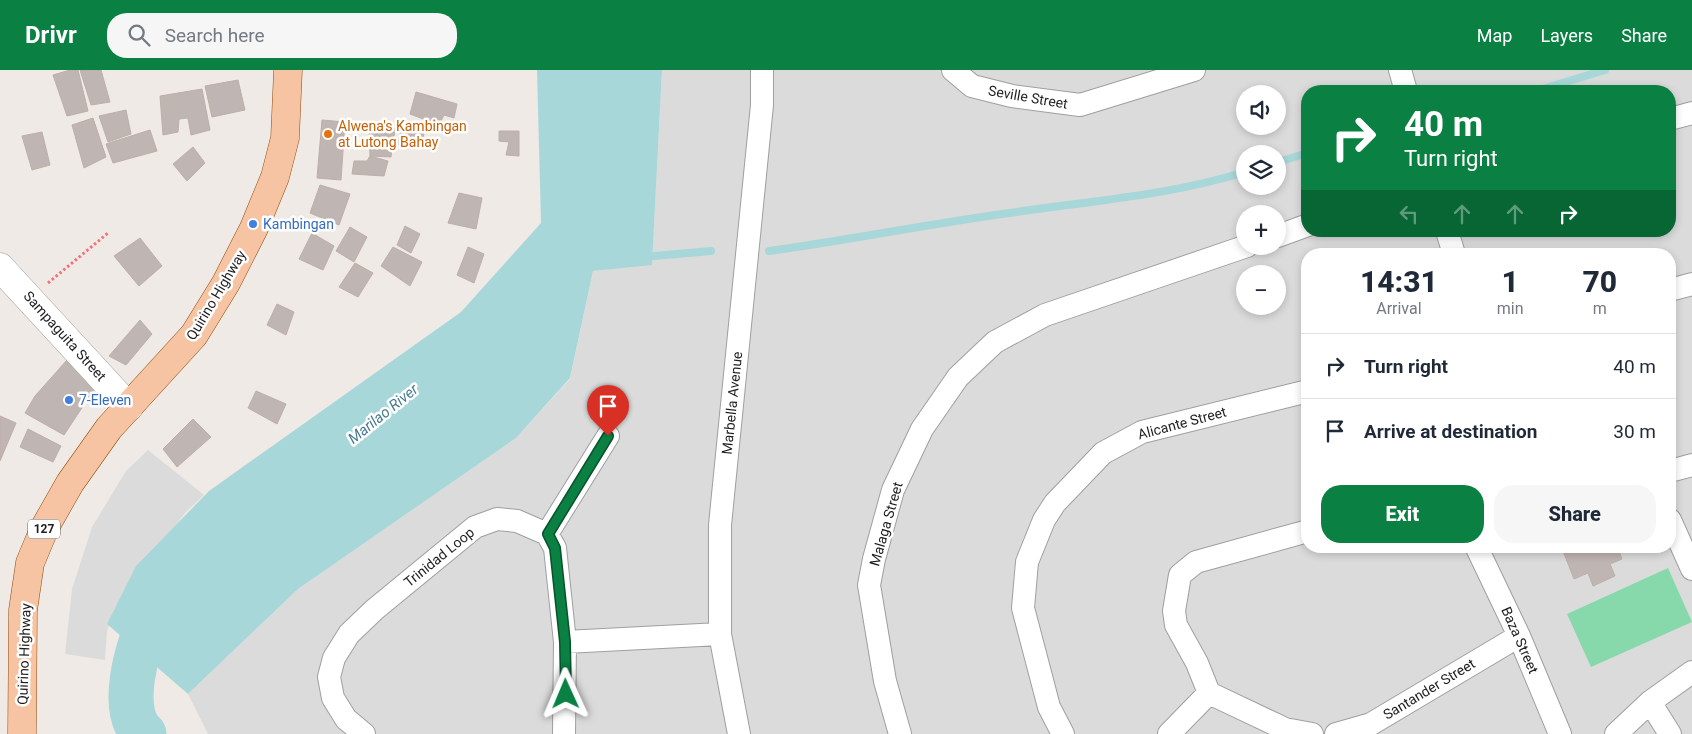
<!DOCTYPE html>
<meta charset="utf-8">
<style>
body{margin:0;font-family:Roboto,sans-serif;background:#f6f6f7;color:#1f2937;height:100vh;display:flex;flex-direction:column;font-size:19px;white-space:nowrap}
*{box-sizing:border-box;margin:0}
p{font-size:16px;color:#747a83}
.icon{flex:none;width:28px;height:28px;fill:none;stroke:currentColor;stroke-width:2;stroke-linecap:round;stroke-linejoin:round}
.map{position:relative;flex:1;overflow:hidden}
.side{position:absolute;left:1301px;top:178px;width:375px;height:305px;display:flex;flex-direction:column;background:#fff;border-radius:20px;box-shadow:0 2px 8px #0003}
.side>*{flex:none}
.top-card{position:absolute;left:1301px;top:15px;width:375px;height:152px;border-radius:20px;box-shadow:0 2px 8px #0003;background:#0b8043;color:#fff;overflow:hidden}
.buttons{position:absolute;left:1236px;top:15px;display:grid;gap:10px}
.buttons a{display:grid;place-items:center;width:50px;height:50px;border-radius:50%;background:#fff;box-shadow:0 2px 8px #0003;font-size:25px}
.pin{position:absolute;display:grid;place-items:center;width:42px;height:42px;color:#fff;margin:-51px -21px;border-radius:50% 50% 50% 0;rotate:-45deg;box-shadow:0 0 5px #0007}
.pin .icon{rotate:45deg}
.me{position:absolute;width:55px;margin:-28px;rotate:359deg;stroke-linejoin:round;filter:drop-shadow(0 0 4px #0008)}
.turn{display:flex;align-items:center;gap:18px;height:105px;padding:0 20px;font-size:22px}
.turn .icon{width:65px;height:65px;stroke-width:2.5}
.turn b{display:block;font-size:35px;line-height:42px}
.lanes{display:flex;align-items:center;height:48px;padding:0 20px;background:#0003;justify-content:center;gap:25px;direction:ltr}
.lanes .off{opacity:.35}
.eta{display:flex;justify-content:space-evenly;align-items:center;height:85px;text-align:center}
.eta b{font-size:30px;font-weight:800;line-height:35px}
.button{display:flex;gap:10px;margin-top:auto;padding:10px 20px}
.button a{flex:1;height:58px;border-radius:20px;background:#0b8043;color:#fff;font-size:20px;font-weight:800;line-height:58px;text-align:center}
.button a+a{background:#f6f6f7;color:#1f2937}
ul{padding:0;list-style:none}
li{display:flex;align-items:center;gap:15px;height:65px;padding:0 20px;border-top:1px solid #e0e1e3}
li div{flex:1}
li b{display:block;font-size:19px}
li em{font-style:normal}
header{display:flex;align-items:center;gap:30px;box-sizing:border-box;height:70px;padding:0 25px;background:#0b8043;color:#fff}
header strong{font-size:24px}
nav{display:flex;gap:28px;margin-inline-start:auto;font-size:18px}
.search{width:350px;height:45px;background:#f6f6f7;display:flex;align-items:center;gap:12px;box-sizing:border-box;padding:0 18px;border-radius:20px;color:#747a83;font-size:19px}
.map>svg:first-child{display:block}
.residential{fill:#dcdbdb;fill-rule:evenodd}
.pitch{fill:#87d9ac}
.water{fill:#a8d7da}
.lines{fill:none;stroke-linecap:round;stroke-linejoin:round}
.stream{stroke:#a8d7da;stroke-width:8}
.river{stroke:#a8d7da;stroke-width:45}
.building{fill:#bfb5b2;stroke:#bfaea8}
.minor-casing{stroke:#9f9f9f;stroke-width:24}
.tertiary-casing{stroke:#9f9f9f;stroke-width:29}
.primary-casing{stroke:#904c09;stroke-width:29}
.path{stroke:#f1737b;stroke-width:3;stroke-dasharray:2.5 2.5;stroke-linecap:butt}
.minor{stroke:#fff;stroke-width:22}
.tertiary{stroke:#fff;stroke-width:28}
.primary{stroke:#f6c4a2;stroke-width:28}
.route-casing{stroke:#07532c;stroke-width:12}
.route{stroke:#0b8043;stroke-width:9}
.food-dot{fill:#e8710a;stroke:#fff;stroke-width:2}
.shop-dot{fill:#3f7fe0;stroke:#fff;stroke-width:2}
.labels{text-anchor:middle;stroke-width:5;stroke-linejoin:round;paint-order:stroke}
.shield{fill:#fff;stroke:#626262;stroke-width:1}
.shield-label{font-size:12px;font-weight:bold;fill:#1e1e1e}
.street-label{font-size:14px;fill:#1e1e1e;stroke:#fff}
.food-label{font-size:14px;fill:#c56008;stroke:#fff;text-anchor:start}
.shop-label{font-size:14px;fill:#366cbe;stroke:#fff;text-anchor:start}
.water-label{font-size:15px;font-style:italic;fill:#477991;stroke:#fff}
</style>
<header>
<strong>Drivr</strong>
<div class="search"><svg class="icon" aria-label="search" viewBox="0 0 24 24"><circle cx="10" cy="10" r="6"/><path d="M15 15l6 6"/></svg>Search here</div>
<nav><a>Map</a><a>Layers</a><a>Share</a></nav>
</header>
<div class="map">
<svg width="1692" height="664" viewBox="0 0 1692 664">
<rect width="100%" height="100%" fill="#efeae5"/>
<path class="residential" d="M662,0H1692V664H208L188,624L298,519L516,368L570,309L593,201L652,194ZM1308,21H1670V161H1308ZM1245,24H1278V56H1245ZM1245,84H1278V116H1245ZM1245,144H1278V176H1245ZM1308,184H1670V476H1308ZM1245,204H1278V236H1245Z
M148,380L204,425L185,443L115,538L107,561L105,590L65,584L72,519L92,457L126,401Z"/>
<path class="pitch" d="M1668,498L1692,552L1591,597L1567,544Z"/>
<path class="water" d="M537,0H662L652,195L593,201L570,308L516,368L298,519L188,624L107,554L136,496L209,421L461,242L541,153Z"/>
<g class="lines">
<path class="stream" d="M1536,21L1605,0
M1278,92L1308,83
M769,181C849,170 929,154 1009,143C1089,131 1167,126 1245,102
M643,187L711,181"/>
<path class="river" d="M144,664C118,642 137,576 150,550C154,542 161,535 166,527"/>
</g>
<path class="building" d="M70,0H78L88,41L67,46L53,5Z
M80,0H101L110,32L91,35Z
M238,10L245,40L212,47L205,16Z
M202,19L210,60L191,65L188,48L179,49L178,62L163,65L160,26Z
M416,22L457,34L454,48L444,45L439,55L410,44Z
M126,40L131,64L108,72L99,46Z
M93,48L106,87L84,98L72,55Z
M322,50L345,52L341,110L317,108Z
M402,52L425,59L421,76L415,75L413,79L398,75Z
M369,57L395,59L391,87L370,86Z
M150,60L157,81L113,93L106,74Z
M499,61H519V86L506,85L509,72L499,71Z
M42,62L50,95L32,100L22,66Z
M193,77L205,93L187,111L173,94Z
M370,86L388,91L384,106L352,104L354,91H367Z
M320,115L350,124L339,155L310,143Z
M459,123L482,128L476,159L448,153Z
M405,156L420,164L411,183L397,175Z
M350,157L367,167L354,192L336,181Z
M312,163L334,176L323,200L299,189Z
M140,168L162,196L139,216L114,186Z
M393,177L422,192L410,216L381,196Z
M468,177L484,184L474,213L457,205Z
M355,193L373,203L358,227L339,217Z
M277,234L294,242L286,265L267,255Z
M140,250L152,264L126,295L109,286Z
M67,290L95,318L64,365L25,343L35,326Z
M256,321L286,334L277,354L248,338Z
M0,346L16,353L0,391Z
M193,349L211,367L177,397L163,379Z
M28,359L61,376L53,392L20,377Z
M1561,476H1617L1622,489L1610,494L1615,506L1593,516L1588,503L1574,509Z"/>
<g class="lines">
<defs>
<path id="minor" d="M953,0L972,16L1012,26L1080,35L1194,0
M1400,0L1406,21
M1670,49L1692,43
M1447,161L1454,184
M1278,166L1308,155
M1670,220L1692,214
M1670,401L1692,395
M1670,450L1692,499
M1308,461L1196,492L1180,505L1174,541L1176,555L1197,593L1209,623L1285,659L1312,664
M547,464L608,366
M1476,476L1519,566L1560,664
M565,572L720,564
M1650,632L1670,664
M364,664L346,649L333,628L329,607L334,588L349,564L374,540L475,457L497,449L517,451L547,464L555,478L565,572L564,664
M739,664L720,564V455L762,35V0
M900,664L885,611L869,515L874,489L893,420L922,359L958,307L995,272L1045,245L1247,176
M1063,664L1049,637L1023,538L1027,492L1044,450L1055,433L1103,383L1142,362L1308,321
M1169,664L1209,623
M1336,664L1371,654L1519,566
M1616,664L1650,632L1692,602"/>
<path id="tertiary" d="M0,197L129,337"/>
<path id="primary" d="M22,664L23,540L30,493L45,457L70,413L109,358L194,265L226,213L254,158L275,107L285,68L288,0"/>
</defs>
<use href="#minor" class="minor-casing"/>
<use href="#tertiary" class="tertiary-casing"/>
<use href="#primary" class="primary-casing"/>
<path class="path" d="M48,213L108,163"/>
<use href="#minor" class="minor"/>
<use href="#tertiary" class="tertiary"/>
<use href="#primary" class="primary"/>
</g>
<g class="lines">
<defs>
<path id="route" d="M566,624L565,572L555,478L548,464L608,366"/>
</defs>
<use href="#route" class="route-casing"/>
<use href="#route" class="route"/>
</g>
<circle class="food-dot" cx="328" cy="64" r="5"/>
<g class="shop-dot">
<circle cx="253" cy="154" r="5"/>
<circle cx="69" cy="330" r="5"/>
</g>
<g class="labels">
<rect class="shield" x="28" y="449.5" width="32" height="19" rx="4"/>
<g class="shield-label">
<text x="44" y="463">127</text>
</g>
<g class="street-label">
<text transform="translate(1028 27) rotate(10)" y="5">Seville Street</text>
<text transform="translate(216 225) rotate(-59)" y="5">Quirino Highway</text>
<text transform="translate(65 266) rotate(48)" y="5">Sampaguita Street</text>
<text transform="translate(732 333) rotate(-84)" y="5">Marbella Avenue</text>
<text transform="translate(1182 353) rotate(-15)" y="5">Alicante Street</text>
<text transform="translate(886 454) rotate(-74)" y="5">Malaga Street</text>
<text transform="translate(439 487) rotate(-39)" y="5">Trinidad Loop</text>
<text transform="translate(1520 570) rotate(66)" y="5">Baza Street</text>
<text transform="translate(24 584) rotate(-88)" y="5">Quirino Highway</text>
<text transform="translate(1429 619) rotate(-31)" y="5">Santander Street</text>
</g>
<g class="food-label">
<text x="338" y="61">Alwena's Kambingan<tspan x="338" dy="16">at Lutong Bahay</tspan></text>
</g>
<g class="shop-label">
<text x="263" y="159">Kambingan</text>
<text x="79" y="335">7-Eleven</text>
</g>
<g class="water-label">
<text transform="translate(383 344) rotate(-39)" y="5">Marilao River</text>
</g>
</g>
</svg>
<div class="buttons">
<a><svg class="icon" aria-label="sound" viewBox="0 0 24 24"><path d="M4 9h4l5-4v14l-5-4H4zM17 9q2 3 0 6"/></svg></a>
<a><svg class="icon" aria-label="layers" viewBox="0 0 24 24"><path d="M12 4l9 5-9 5-9-5zM3 14l9 5 9-5"/></svg></a>
<a>+</a>
<a>−</a>
</div>
<div class="pin" style="left:608px;top:366px;background:#d93025"><svg class="icon" aria-label="arrive" viewBox="0 0 24 24"><path d="M6 21V4h12l-3 4 3 4H6"/></svg></div>
<svg class="me" style="left:566px;top:624px" viewBox="-20 -20 40 40"><path d="M0-17L14 15 0 8-14 15z" fill="#0b8043" stroke="#fff" stroke-width="4"/></svg>
<div class="top-card">
<div class="turn"><svg class="icon" aria-label="right" viewBox="0 0 24 24"><path d="M7 20v-9h11M14 6l5 5-5 5"/></svg><div><b>40 m</b>Turn right</div></div>
<div class="lanes"><svg class="icon off" aria-label="left" viewBox="0 0 24 24"><path d="M17 20v-9H6M10 6l-5 5 5 5"/></svg><svg class="icon off" aria-label="ahead" viewBox="0 0 24 24"><path d="M12 20V5M6 11l6-6 6 6"/></svg><svg class="icon off" aria-label="ahead" viewBox="0 0 24 24"><path d="M12 20V5M6 11l6-6 6 6"/></svg><svg class="icon" aria-label="right" viewBox="0 0 24 24"><path d="M7 20v-9h11M14 6l5 5-5 5"/></svg></div>
</div>
<section class="side">
<div class="eta">
<div><b>14:31</b><p>Arrival</p></div>
<div><b>1</b><p>min</p></div>
<div><b>70</b><p>m</p></div>
</div>
<ul>
<li><svg class="icon" aria-label="right" viewBox="0 0 24 24"><path d="M7 20v-9h11M14 6l5 5-5 5"/></svg><div><b>Turn right</b></div><em>40 m</em></li>
<li><svg class="icon" aria-label="arrive" viewBox="0 0 24 24"><path d="M6 21V4h12l-3 4 3 4H6"/></svg><div><b>Arrive at destination</b></div><em>30 m</em></li>
</ul>
<div class="button"><a>Exit</a><a>Share</a></div>
</section>
</div>
